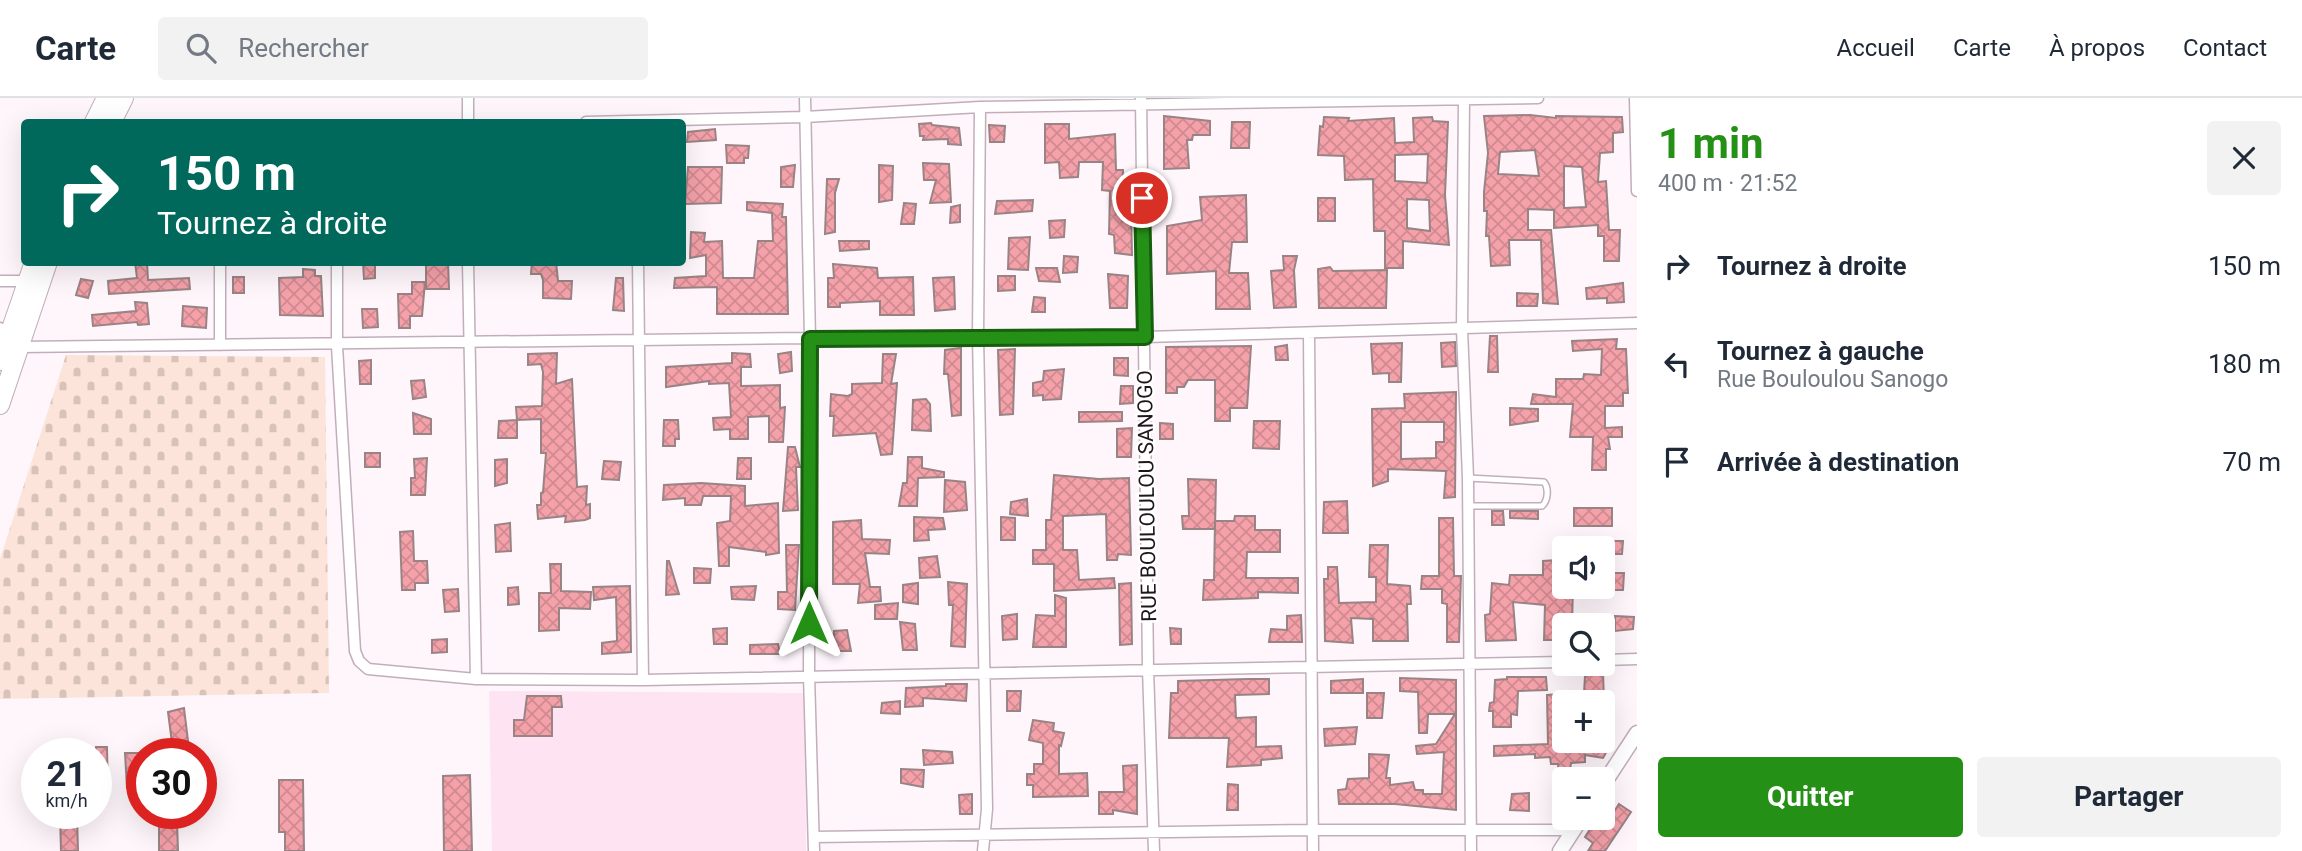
<!DOCTYPE html>
<html lang="fr">
<meta charset="utf-8">
<style>
body{margin:0;font-family:Roboto,sans-serif;background:#f2f2f3;color:#1f2937;height:100vh;display:flex;flex-direction:column;font-size:26px;white-space:nowrap}
*{box-sizing:border-box;margin:0}
p{font-size:23px;color:#747a83}
.icon{flex:none;width:38px;height:38px;fill:none;stroke:currentColor;stroke-width:2;stroke-linecap:round;stroke-linejoin:round}
.map{position:relative;flex:1;overflow:hidden}
.drawer{display:flex;flex-direction:column;background:#fff;width:665px}
.drawer>*{flex:none}
.guide{position:absolute;left:21px;top:21px;width:665px;height:147px;border-radius:7px;box-shadow:0 7px 28px #0002;background:#00695c;color:#fff;overflow:hidden}
.fabs{position:absolute;left:1552px;top:438px;display:grid;gap:14px}
.fabs a{display:grid;place-items:center;width:63px;height:63px;border-radius:7px;background:#fff;box-shadow:0 7px 28px #0002;font-size:35px}
.speed{position:absolute;left:21px;top:640px;display:flex;gap:14px;font-size:35px;font-weight:700;text-align:center}
.speed>*{display:grid;place-content:center;width:91px;height:91px;border-radius:50%;background:#fff;box-shadow:0 7px 28px #0002;line-height:1}
.speed small{font-size:18px;font-weight:400}
.speed .limit{border:10px solid #d22;background:#fff;color:#111}
.pin{position:absolute;display:grid;place-items:center;width:60px;height:60px;color:#fff;margin:-30px;border:4px solid #fff;border-radius:50%;box-shadow:0 2px 7px #0007}
.me{position:absolute;width:77px;margin:-38px;rotate:0deg;stroke-linejoin:round;filter:drop-shadow(0 0 5px #0008)}
.turn{display:flex;align-items:center;gap:24px;height:147px;padding:0 21px;font-size:32px}
.turn .icon{width:91px;height:91px;stroke-width:2.5}
.turn b{display:block;font-size:49px;line-height:60px}
.round{display:grid;place-items:center;flex:none;width:74px;height:74px;border-radius:7px;background:#f2f2f3}
.head{display:flex;align-items:center;justify-content:space-between;height:119px;padding:0 21px}
h1{font-size:42px;font-weight:700;line-height:52px;color:#249016}
.cta{display:flex;gap:14px;margin-top:auto;padding:14px 21px}
.cta a{flex:1;height:80px;border-radius:7px;background:#249016;color:#fff;font-size:28px;font-weight:700;line-height:80px;text-align:center}
.cta a+a{background:#f2f2f3;color:#1f2937}
ul{padding:0;list-style:none}
li{display:flex;align-items:center;gap:21px;height:98px;padding:0 21px}
li div{flex:1}
li b{display:block;font-size:26px}
li em{font-style:normal}
header{display:flex;align-items:center;gap:42px;box-sizing:border-box;height:98px;padding:0 35px;background:#fff;border-bottom:2px solid #e0e1e3}
header strong{font-size:33px}
nav{display:flex;gap:38px;margin-inline-start:auto;font-size:24px}
.search{width:490px;height:63px;background:#f2f2f3;display:flex;align-items:center;gap:18px;box-sizing:border-box;padding:0 24px;border-radius:7px;color:#747a83;font-size:26px}
main{display:flex;flex:1;min-height:0}
.map>svg:first-child{display:block}
.built{fill:#fee3f3}
.cemetery{fill:url(#cemetery-stones)}
.building{fill:url(#building-cross-hatch);stroke:#998385;stroke-width:2;fill-rule:evenodd}
.lines{fill:none;stroke-linecap:round;stroke-linejoin:round}
.service-casing{stroke:#c2aeba;stroke-width:8}
.minor-casing{stroke:#c2aeba;stroke-width:13}
.tertiary-casing{stroke:#c2aeba;stroke-width:17}
.primary-casing{stroke:#c2aeba;stroke-width:20}
.service{stroke:#fff;stroke-width:5}
.minor{stroke:#fff;stroke-width:10}
.tertiary{stroke:#fff;stroke-width:14}
.primary{stroke:#fff;stroke-width:18}
.route-casing{stroke:#175e0e;stroke-width:18}
.route{stroke:#249016;stroke-width:12}
.labels{text-anchor:middle;stroke-width:5;stroke-linejoin:round;paint-order:stroke}
.street-label{font-size:21px;fill:#1d161a;stroke:#fff}
</style>
<header>
<strong>Carte</strong>
<div class="search"><svg class="icon" aria-label="search" viewBox="0 0 24 24"><circle cx="10" cy="10" r="6"/><path d="M15 15l6 6"/></svg>Rechercher</div>
<nav><a>Accueil</a><a>Carte</a><a>À propos</a><a>Contact</a></nav>
</header>
<main>
<div class="map">
<svg width="1637" height="753" viewBox="0 0 1637 753">
<defs>
<pattern id="cemetery-stones" width="16" height="16" patternUnits="userSpaceOnUse" patternTransform="scale(1.75)"><rect width="16" height="16" fill="#fde4da"/><path d="M2 7V4a2 2 0 0 1 4 0v3zM10 15v-3a2 2 0 0 1 4 0v3z" fill="#d8c3ba"/></pattern>
<pattern id="building-cross-hatch" width="8" height="8" patternUnits="userSpaceOnUse" patternTransform="scale(1.75)"><rect width="8" height="8" fill="#f4a1a9"/><path d="M0 0l8 8M0 8l8-8" fill="none" stroke="#d18a91"/></pattern>
</defs>
<rect width="100%" height="100%" fill="#fef6fb"/>
<path class="built" d="M489,593L805,595L806,753H492Z"/>
<path class="cemetery" d="M66,257L325,259L329,595L0,601V461Z"/>
<path class="building" d="M1530,17L1556,20V18L1622,19L1623,34L1613,35V54L1600,55L1598,84L1606,83L1609,132H1620L1619,163H1604V138H1598V127L1554,130V112L1528,111V132H1551L1558,206L1543,205L1541,142H1509L1510,167L1491,168L1489,138H1486L1487,113H1484V94L1488,55L1484,18ZM1535,52L1539,78L1498,76L1500,54ZM1564,68L1582,69L1586,109L1564,110Z
M1164,18L1210,23V37H1193L1192,42H1187L1189,70L1164,71Z
M1324,19L1349,20L1348,23L1394,20L1395,45L1414,44L1413,20L1432,19L1433,23L1448,24L1445,97L1449,147L1403,143V170H1385V133H1374L1373,81L1345,82L1344,58L1318,57L1320,28L1323,29ZM1428,56L1427,85L1395,83V57ZM1407,101L1429,102L1430,133L1407,130Z
M1232,24H1250L1249,50H1231Z
M931,25L932,27L959,30L961,47L948,46V41L923,42L924,38H920L919,26Z
M1045,26H1069V41L1115,36L1116,72H1123L1122,106L1131,107L1132,157L1115,155L1114,137L1109,136L1110,93L1102,92L1103,64H1079L1078,79L1060,80L1059,64L1045,65Z
M989,27L1005,28L1004,44H990Z
M715,31L716,42L687,44L688,34Z
M726,47L749,48L748,60H744V65H727Z
M923,65L949,66L951,104L930,105L936,82H924Z
M795,67L793,89H781V69Z
M879,67L893,68L892,102L879,104Z
M688,69H722L721,105L685,106Z
M827,81H839L835,95V134L825,136Z
M1246,97L1247,144H1232L1229,175H1248L1250,211H1216V173L1167,176V128L1202,122L1200,99Z
M1318,100H1335V123H1318Z
M1033,102L1032,113L995,116L997,103Z
M747,104L783,106L782,119H786L788,216H717V189L674,190L675,180L706,178V157L690,160L691,134L705,135L704,144L722,143L723,180H754L758,143H773L772,115L747,112Z
M904,105L916,106L914,126H901Z
M960,107V124L950,125L951,109Z
M1065,122L1064,139L1050,140L1049,123Z
M1030,139L1028,172L1008,171L1009,140Z
M839,143H869V151L840,153Z
M1064,158L1078,159L1077,174L1063,175Z
M1283,158H1297L1294,172L1296,209L1274,210L1271,173L1284,172Z
M135,164H147L148,182L189,180L190,191L109,196L108,183L137,180Z
M363,164H375V180L364,181Z
M426,164H448L449,191H426Z
M532,164H556L558,183H572L571,201L543,200V182L541,176H531Z
M833,166L877,170L878,180L913,179L914,217H880V203L840,205V209H828V180H834Z
M1330,169L1333,173L1387,172L1386,210H1319L1318,171Z
M1036,170H1057L1060,184L1039,183Z
M303,171L315,172V178H321L323,218L280,217L279,180L303,179Z
M1108,176L1128,178L1127,210H1110Z
M998,178H1015V192L998,193Z
M233,179H244V195H233Z
M954,179L955,211L935,213L933,180Z
M616,180H623L624,213L613,212Z
M81,181L93,183L88,200L76,197Z
M412,184H425L422,218H410V230H399L398,196H412Z
M1623,185L1624,204L1607,205V200L1587,201L1586,190Z
M1517,195L1538,196L1537,208H1517Z
M1034,199L1045,200V214H1032Z
M135,204L147,205L149,226L138,227L137,224L93,228L92,217L136,213Z
M183,208L207,210L206,230L182,228Z
M362,211H377L378,229L363,230Z
M1490,238H1497L1498,274H1488Z
M1617,241L1616,251H1626L1628,295H1623V308H1605V330L1622,329V339H1608L1610,351H1606V372H1592L1593,339H1570L1573,306H1531L1533,296L1556,299V281H1583L1584,276L1601,277L1602,251L1573,253L1572,243Z
M1455,244L1456,268L1442,269L1441,245Z
M1402,245L1401,284H1389V275L1373,276L1371,246Z
M1287,247L1288,262H1276L1275,249Z
M1251,248L1247,310H1230V323H1215V282H1188L1184,289H1177V295H1166V249Z
M961,250V317L952,318L948,276H944L945,252Z
M1015,251L1013,316L1000,317L998,252Z
M791,254L792,273L780,275L778,256Z
M557,255L556,286L572,281L577,389L587,388L586,407L590,406V420L585,422L565,424L566,418L538,421L537,407H541V395L543,394L546,355H541V321L517,322L516,309L542,308L543,274L541,266L528,267V256Z
M732,255L750,256L751,269H741V288L780,287V310L785,309L783,344H769V318L748,319V341H730V331L714,332L713,320L731,319L729,285L709,286V283L666,289V269L732,265Z
M883,256H896L891,286L897,285L892,356L881,357L876,335L833,338L834,318H830L831,296L848,298L852,296V286L882,285Z
M1114,260H1128V278L1114,277Z
M371,262V286H360L359,263Z
M1064,271L1061,301L1043,302V297L1033,298V285L1043,283L1044,273Z
M424,282L426,299L413,301L411,283Z
M1121,288H1133V305L1120,306Z
M1456,294L1455,399L1444,400L1446,373L1388,371V383L1373,388L1372,311L1405,310L1404,296ZM1401,324H1444V344H1436V360L1401,361Z
M926,301L930,306L931,333L912,332L913,302Z
M1510,310L1538,311V323L1510,327Z
M1079,314H1122V323L1079,324Z
M413,315L431,321V336H414Z
M517,322V340H498L499,323Z
M664,322H678L679,341H675V348H663Z
M1254,323H1280L1279,351L1253,350Z
M1160,325L1173,326V341H1160Z
M1132,330L1131,359H1117V331Z
M788,349H795L800,369H796L798,412L783,413Z
M365,355H380V369H365Z
M908,359H922V370L944,374V379L918,380L917,408H899L903,385H907Z
M427,360L425,397H411V380H415L414,361Z
M738,360H751V381H737Z
M507,361V385L495,388V362Z
M604,363L621,364L619,382L602,381Z
M1054,377L1099,381L1129,380L1131,457L1118,456L1117,462H1107L1106,416L1063,418V452H1077L1079,482L1114,480L1115,490L1054,493V466H1033V452H1046V422H1051Z
M1188,381L1216,382L1215,431H1183L1182,418H1189Z
M945,382L965,384L967,412L944,414Z
M701,385L745,388V408L778,405L779,455L766,457V454L729,449V468H719L717,425L730,423L731,398H703L701,407H685V400L663,402L664,387Z
M1027,401L1028,418L1010,416L1011,404Z
M1347,403L1348,435H1323L1324,404Z
M1574,410H1612V428H1574Z
M1492,413H1503L1504,427H1492Z
M1510,413H1538V421L1510,420Z
M1235,418H1255V432H1280V454H1247L1246,480H1298V495L1258,494V500L1203,502L1204,482H1214L1215,423H1234Z
M914,419L943,420L945,431L928,432L929,442L914,443Z
M1001,419L1015,420V442H1001Z
M1439,420H1453L1454,478H1461L1459,544H1447V506L1442,505V491H1421L1422,478H1439Z
M861,422L862,441L890,442L889,456L865,455L870,489H880L881,503L858,505L860,486H833V424Z
M510,425L511,453L496,454L495,427Z
M413,433L414,463H427L428,485H415V492H402L400,434Z
M1610,443H1623L1622,456H1609Z
M786,447H799L795,512L778,511V494H787Z
M1370,447H1388L1387,486L1410,488L1411,506H1407L1408,543H1373V521L1351,520L1353,545L1325,543L1324,481H1328V469H1337L1339,505L1376,504V479H1369Z
M937,458L940,479L920,480L919,460Z
M1557,462L1558,479H1564V488H1573L1572,527H1564V534H1555L1556,542H1544L1545,507L1513,504L1516,542L1486,543L1485,517L1490,516L1492,485L1509,487L1510,477H1543V463Z
M667,463H669L679,496L666,497Z
M550,466H561V493L591,494L590,511L559,510V532L539,533V495H551Z
M694,470L711,471L710,485H694Z
M1613,475H1624L1623,492H1612Z
M948,484L967,486L965,549L951,548L953,507H949Z
M918,485V506L903,504V487Z
M1131,485L1132,546L1120,547L1119,486Z
M630,488L631,554L602,556V545L617,543L616,499L594,502L593,489Z
M756,488L754,502L732,501L731,489Z
M518,489L519,506L508,507V490Z
M458,491L459,513L445,514L443,492Z
M1055,497L1066,500V549H1033L1036,517L1055,518Z
M898,505L897,521H875V507Z
M1017,516V541L1003,542L1002,518Z
M1301,517L1302,544H1269L1271,531L1287,532V518Z
M1615,518L1634,519L1633,531L1615,533Z
M900,524L915,526L917,552H903Z
M727,530V546H714L713,531Z
M1170,530L1181,531V546H1171Z
M847,532L851,553H833L834,533Z
M447,541V554L432,555V542Z
M778,546L780,556H750V547Z
M1603,574L1604,604H1564L1584,595L1585,578Z
M1507,579H1546L1547,592L1518,593L1517,617L1511,616V629H1493V613H1489L1490,605L1494,604L1495,582L1507,581Z
M1400,580L1456,582V712L1395,706H1339L1338,692L1346,691L1348,681L1369,680V656L1389,657L1386,680H1390V687L1413,684L1415,692H1423V696H1442L1444,654L1417,656L1416,648L1436,646L1455,616H1428L1427,635H1419L1418,594L1400,593Z
M1248,581H1269V596L1235,597L1236,620L1256,619V649L1281,648L1282,660L1261,662V667L1227,669L1229,640H1169L1171,595H1178V583Z
M1363,581V595H1331V583Z
M946,586H967L966,603L923,600V608L905,609L906,590L946,588Z
M1007,593H1021L1020,613H1007Z
M1367,595H1384L1382,620H1367Z
M1559,596L1557,645L1612,644L1603,660L1585,657V664L1571,665L1569,681H1559L1558,666H1551L1550,659L1535,660V656L1494,658V648L1548,646L1547,597Z
M527,598H561L562,609H552V638H514V622H524Z
M900,603V616L881,615L882,605Z
M184,610L188,643L172,645L168,614Z
M1033,622L1054,625L1053,633L1064,635L1061,648L1059,647V676L1087,675L1088,698L1033,699V687H1027V676H1034V666H1043V645L1029,642Z
M1357,629L1355,646L1325,648L1324,631Z
M96,649H107L108,695H96Z
M923,652L952,654L953,665L924,667Z
M125,655H139L141,690H127Z
M1137,667V716L1113,712V716H1099V694H1124L1123,668Z
M901,671L924,672L923,689L901,685Z
M470,677L472,753H444L443,678Z
M279,682H303L304,753H285V734H279Z
M1228,686L1238,687V712H1227Z
M1529,695V713L1510,712L1512,696Z
M972,696V716H960L959,697Z
M1619,706L1631,714L1605,753H1588L1593,745L1585,739L1594,725L1603,731Z
M77,716L78,753H61L60,717Z
M159,723H177L178,753H159Z"/>
<g class="lines">
<defs>
<path id="service" d="M1468,380L1544,384C1549,390 1548,403 1542,408H1469"/>
<path id="minor" d="M805,0L810,241L809,577L814,753
M1141,0L1148,570L1154,753
M1464,0L1462,231L1468,380L1471,753
M1635,0L1637,93
M980,9L978,238L987,711L983,753
M468,24V0
M586,24L805,19L980,9L1538,0
M220,164V247
M337,164V248L355,553L359,563L368,571L476,581L643,582L1564,564
M468,164L476,581
M638,164L643,582
M0,183H31
M0,230L18,249L978,238L1145,239L1637,225
M1309,235L1313,753
M1603,562L1637,561
M814,739L1313,732H1573"/>
<path id="tertiary" d="M1603,687L1637,635
M1560,753L1582,719"/>
<path id="primary" d="M94,24L106,0
M112,24L124,0
M0,263L34,164
M0,307L48,164"/>
</defs>
<use href="#service" class="service-casing"/>
<use href="#minor" class="minor-casing"/>
<use href="#tertiary" class="tertiary-casing"/>
<use href="#primary" class="primary-casing"/>
<use href="#service" class="service"/>
<use href="#minor" class="minor"/>
<use href="#tertiary" class="tertiary"/>
<use href="#primary" class="primary"/>
</g>
<g class="lines">
<defs>
<path id="route" d="M809,525L810,241L1145,239L1142,100"/>
</defs>
<use href="#route" class="route-casing"/>
<use href="#route" class="route"/>
</g>
<g class="labels">
<g class="street-label">
<text transform="translate(1147 398) rotate(-91)" y="7">RUE BOULOULOU SANOGO</text>
</g>
</g>
</svg>
<div class="fabs">
<a><svg class="icon" aria-label="sound" viewBox="0 0 24 24"><path d="M4 9h4l5-4v14l-5-4H4zM17 9q2 3 0 6"/></svg></a>
<a><svg class="icon" aria-label="search" viewBox="0 0 24 24"><circle cx="10" cy="10" r="6"/><path d="M15 15l6 6"/></svg></a>
<a>+</a>
<a>−</a>
</div>
<div class="speed"><div>21<small>km/h</small></div><div class="limit">30</div></div>
<div class="pin" style="left:1142px;top:100px;background:#d93025"><svg class="icon" aria-label="arrive" viewBox="0 0 24 24"><path d="M6 21V4h12l-3 4 3 4H6"/></svg></div>
<svg class="me" style="left:809px;top:525px" viewBox="-20 -20 40 40"><path d="M0-17L14 15 0 8-14 15z" fill="#249016" stroke="#fff" stroke-width="4"/></svg>
<div class="guide">
<div class="turn"><svg class="icon" aria-label="right" viewBox="0 0 24 24"><path d="M7 20v-9h11M14 6l5 5-5 5"/></svg><div><b>150 m</b>Tournez à droite</div></div>
</div>
</div>
<section class="drawer">
<div class="head"><div><h1>1 min</h1><p>400 m · 21:52</p></div><a class="round"><svg class="icon" aria-label="close" viewBox="0 0 24 24"><path d="M6 6l12 12M18 6L6 18"/></svg></a></div>
<ul>
<li><svg class="icon" aria-label="right" viewBox="0 0 24 24"><path d="M7 20v-9h11M14 6l5 5-5 5"/></svg><div><b>Tournez à droite</b></div><em>150 m</em></li>
<li><svg class="icon" aria-label="left" viewBox="0 0 24 24"><path d="M17 20v-9H6M10 6l-5 5 5 5"/></svg><div><b>Tournez à gauche</b><p>Rue Bouloulou Sanogo</p></div><em>180 m</em></li>
<li><svg class="icon" aria-label="arrive" viewBox="0 0 24 24"><path d="M6 21V4h12l-3 4 3 4H6"/></svg><div><b>Arrivée à destination</b></div><em>70 m</em></li>
</ul>
<div class="cta"><a>Quitter</a><a>Partager</a></div>
</section>
</main>
